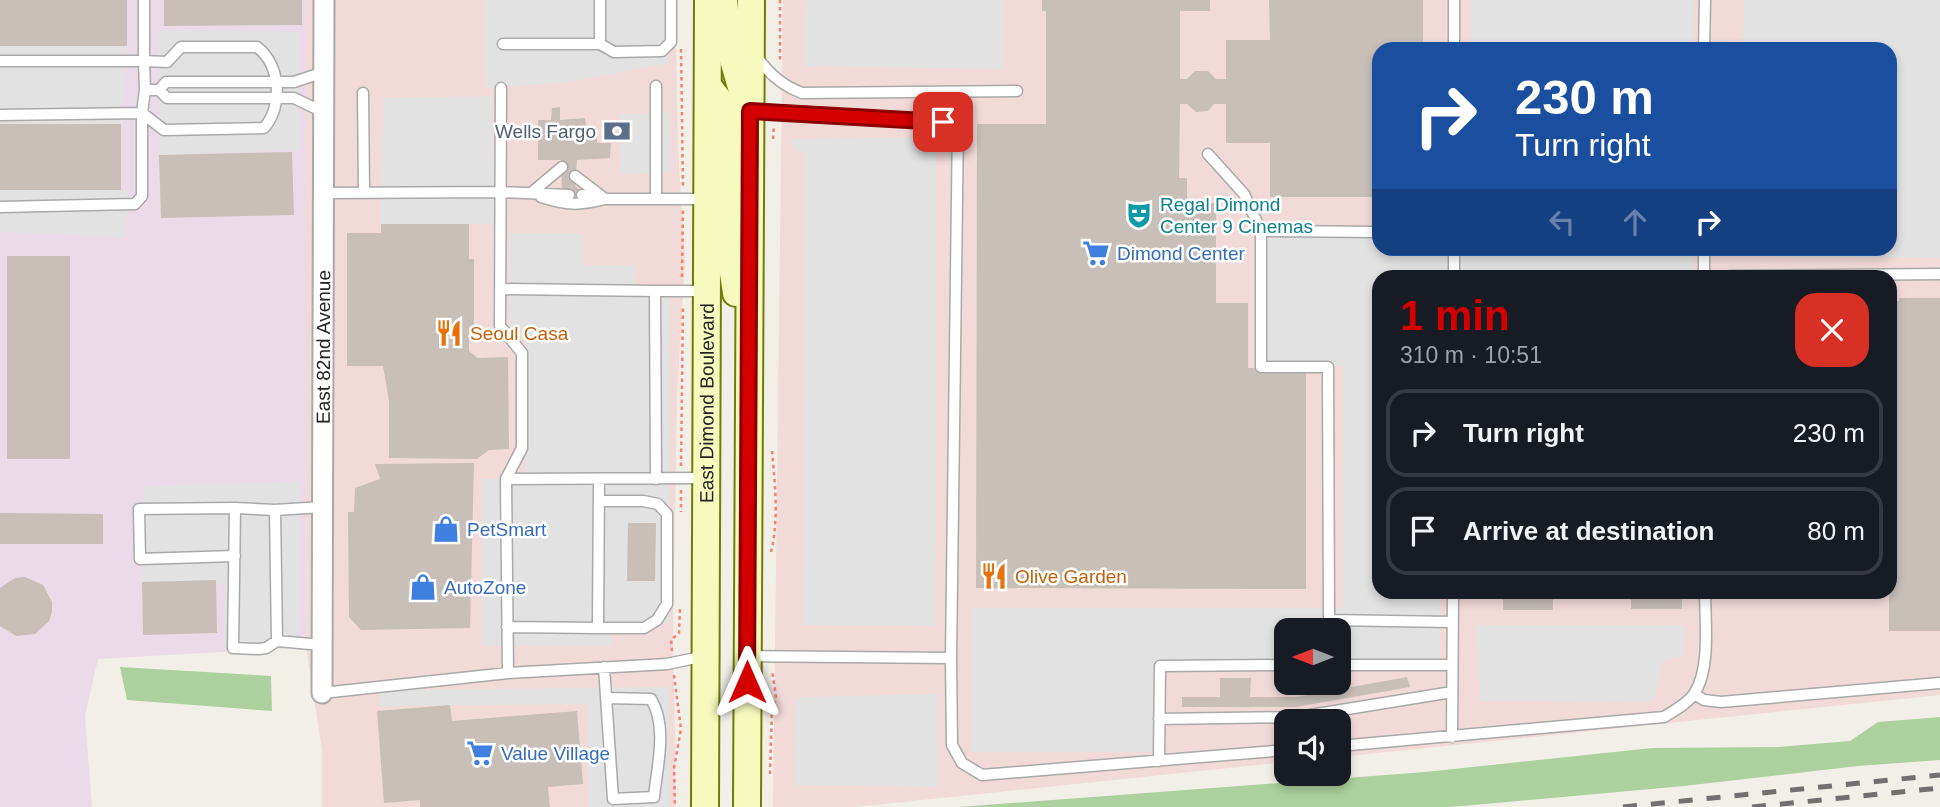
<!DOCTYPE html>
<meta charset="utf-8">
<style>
body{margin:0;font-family:Arial,sans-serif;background:#242831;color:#f1f3f6;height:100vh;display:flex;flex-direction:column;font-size:26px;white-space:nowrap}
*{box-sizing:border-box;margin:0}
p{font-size:23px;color:#9ea1a6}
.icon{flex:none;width:38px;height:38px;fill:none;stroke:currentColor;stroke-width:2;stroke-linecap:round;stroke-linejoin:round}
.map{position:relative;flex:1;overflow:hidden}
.side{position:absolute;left:1372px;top:270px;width:525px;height:329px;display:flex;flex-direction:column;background:#171b24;border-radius:21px;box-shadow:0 4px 10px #0003}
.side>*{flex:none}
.top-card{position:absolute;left:1372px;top:42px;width:525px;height:214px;border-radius:21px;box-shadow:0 4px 10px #0003;background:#1a4fa0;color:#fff;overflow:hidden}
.needle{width:46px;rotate:270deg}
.controls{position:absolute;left:1274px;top:618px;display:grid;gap:14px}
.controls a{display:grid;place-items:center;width:77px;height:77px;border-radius:14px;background:#171b24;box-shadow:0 4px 10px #0003;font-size:35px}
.pin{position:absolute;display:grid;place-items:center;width:60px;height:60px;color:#fff;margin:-30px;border-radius:14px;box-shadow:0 4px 10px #0006}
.me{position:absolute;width:77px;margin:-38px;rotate:0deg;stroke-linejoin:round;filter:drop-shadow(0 0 5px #0008)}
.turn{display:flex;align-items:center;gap:24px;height:147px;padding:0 28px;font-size:32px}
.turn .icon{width:91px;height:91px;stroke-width:2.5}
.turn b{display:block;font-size:49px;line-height:60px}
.lanes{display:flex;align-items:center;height:66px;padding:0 28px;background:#0003;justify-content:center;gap:35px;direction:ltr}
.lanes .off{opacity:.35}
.round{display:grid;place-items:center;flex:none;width:74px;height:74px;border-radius:21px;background:#242831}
.summary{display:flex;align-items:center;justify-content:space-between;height:119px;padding:0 28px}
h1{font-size:42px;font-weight:700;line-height:52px;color:#d40000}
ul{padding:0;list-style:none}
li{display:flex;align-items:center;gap:21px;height:88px;margin:0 14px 10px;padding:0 14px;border:4px solid #363941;border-radius:21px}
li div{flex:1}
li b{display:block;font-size:26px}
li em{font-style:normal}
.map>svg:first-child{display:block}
.commercial{fill:#f2dad9;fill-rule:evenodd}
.industrial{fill:#ebdbe8}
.forest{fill:#add19e}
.parking{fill:#e2e2e2}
.building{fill:#c7bfb8}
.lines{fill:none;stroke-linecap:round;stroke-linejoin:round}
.lane-casing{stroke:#a9a9a9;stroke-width:13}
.street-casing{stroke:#a9a9a9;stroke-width:23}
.secondary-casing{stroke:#707d05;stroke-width:30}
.path{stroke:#fa8072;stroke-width:2.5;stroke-dasharray:3.5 3.5;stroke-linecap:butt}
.lane{stroke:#fff;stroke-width:10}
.street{stroke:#fff;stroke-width:19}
.secondary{stroke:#f7fabf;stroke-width:26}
.rail{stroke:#707070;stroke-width:5;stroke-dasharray:14 14;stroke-linecap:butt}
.route-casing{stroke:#8a0000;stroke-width:18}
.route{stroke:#d40000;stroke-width:12}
.labels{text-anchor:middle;stroke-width:5;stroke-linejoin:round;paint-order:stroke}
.service-label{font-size:19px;fill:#4e5e75;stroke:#fff;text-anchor:end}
.culture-label{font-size:19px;fill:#0d838f;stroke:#fff;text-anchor:start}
.shop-label{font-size:19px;fill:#366cbe;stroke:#fff;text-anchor:start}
.food-label{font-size:19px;fill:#c56008;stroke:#fff;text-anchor:start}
.street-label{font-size:19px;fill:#222;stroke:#fff}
</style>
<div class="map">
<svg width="1940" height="807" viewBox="0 0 1940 807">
<rect width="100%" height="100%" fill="#f2efe9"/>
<path class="commercial" d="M306,0H673L676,39L678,147L685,258L677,397L673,631L676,807H322V750L306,647Z
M783,0H1940V695L1339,757V721H1286V762L855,807H773ZM1379,49H1890V248H1379ZM1379,276H1890V592H1379ZM1286,630H1339V682H1286Z"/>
<path class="industrial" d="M0,0H306V647L98,659L85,716L92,807H0Z"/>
<path class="forest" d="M120,667L271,676L272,711L127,700Z
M1940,717V760L1858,766L1684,786L1474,805L1449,807H959L1425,772L1652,748L1777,747L1850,741L1878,722Z"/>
<path class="parking" d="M485,0H669V63L569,82L486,88Z
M806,0H1004L1003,69L805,66Z
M1471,0H1694V49H1471Z
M1744,0H1940V258L1742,256V249L1890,248V49H1743Z
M158,30L299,32L300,150L159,155Z
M0,46H127L121,124H0Z
M492,96L495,224H381L383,98Z
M670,113L671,173L621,174L620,114Z
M936,137L935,626L803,625L805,153L795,151L790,139Z
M0,190H128L126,237L0,232Z
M509,233H582L583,265H634L635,293H670V623H611V646H481V479H526V339H509Z
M1264,236H1379V248L1694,249V276H1379V592H1440V660H1339V630H1286V661H1163V752H971V608H1343V366L1264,365Z
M300,482L298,641L224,647L225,584L142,582L143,486Z
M1477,625H1685L1684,656L1663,661L1654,699L1644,702L1480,701Z
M669,687L670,807H589L587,704L379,706V690Z
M938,694L937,787L796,785L794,780L795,703L801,697Z"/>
<path class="building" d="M0,0H127V46H0Z
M164,0H302V25L164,26Z
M1042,0H1210V11H1180V79H1187L1195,71H1208L1216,79H1226V40H1270L1269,0H1423V49H1379V197H1270V143H1226V104H1214L1208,111L1196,112L1187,104H1180L1179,178H1187V203H1216V303H1248V368H1306V589L976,588L977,124H1046V11H1042Z
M560,107V120L585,118L586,127L597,128V143H611L610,158L577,160L575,186L581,191L582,208L570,207L562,190L561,160H538V120H551L552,108Z
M0,124H121V190H0Z
M292,152L294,215L161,218L159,155Z
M381,224H469V259H474V327H469V351L478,358L508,357L509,449L489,450L477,459L389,458V401L383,366H347V233H381Z
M7,256H70V459H7Z
M1899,298H1940V631H1889L1890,301H1899Z
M474,463L470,628L361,630L349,617L348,512H354L355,488L380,479L375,464Z
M0,513L103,514V544H0Z
M628,523H656L655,581H627Z
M25,577L43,585L52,602V612L49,621L35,634L16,636L0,626V588L15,578Z
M216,580L217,633L143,635L142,582Z
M1503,592H1553V610H1503Z
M1631,592H1682V609H1631Z
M1407,677L1410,687L1296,707H1182V697H1220V678H1251L1250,697H1296Z
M450,705L452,721L577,711L583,784L548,787L550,807H420V800L384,803L377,711Z"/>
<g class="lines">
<defs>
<path id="lane" d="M503,44H600V0
M600,44L614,52L662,51L671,42V0
M1454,49V0
M1704,49L1705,0
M758,58C769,74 783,86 802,93L1017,91
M0,61H144L145,90
M656,86V199H707
M501,88L500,326L522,353V448L506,479
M159,90L166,82H294L324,72
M363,93L364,193
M751,111L958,122L951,658L952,745L962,763L982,775L1286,750
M0,115L142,113L164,130L264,128C283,107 281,65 257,47H181L167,62L144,61V0
M1208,154L1244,194L1261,231
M575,176L605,199H656
M323,193L500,192L569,195
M531,193L562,167
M582,195L601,198
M541,197C567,205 578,206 605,199
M0,207L135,204L142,196V113L145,90H159L167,98H294L323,112
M1379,232L1261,231V367H1328L1329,620L1452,622
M1704,248V276
M1454,276V248
M1730,276L1940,274
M500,289L655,291
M656,479L655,291H705
M275,510L235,508L233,648L259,649L266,648L277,641L322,645
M235,556L140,559L139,509L235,508
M507,627L598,628L599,479
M598,628H644L657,620L667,604V514L658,504L643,501H599
M277,641L275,510L323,507
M748,656L951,658
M1339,665H1452
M604,667L613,799L654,797C657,766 668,727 651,699L607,698
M508,673L506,479L704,478
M322,693L508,673L667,664L705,656
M1694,694L1704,700L1721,702L1940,683
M1159,719L1298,717L1452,692
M1452,737L1453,592
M1339,746L1664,717C1675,710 1687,704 1694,694C1711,669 1705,620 1705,592
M1159,761L1160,666L1286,665"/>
<g id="street">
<path id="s1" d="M322,693L324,0"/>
</g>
<g id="secondary">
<path d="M724,0L728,42L742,91"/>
<path d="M708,86L729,113L731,138L729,246L736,293"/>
<path id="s2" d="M705,807L708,0"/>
<path d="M747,807L751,0"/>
</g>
</defs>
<use href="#lane" class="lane-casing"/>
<use href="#street" class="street-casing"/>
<use href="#secondary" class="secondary-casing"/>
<path class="path" d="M780,0V63
M681,49L683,186
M773,139L774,125
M682,277L683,210
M681,466L683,305
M681,490V512
M771,552C779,520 775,483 772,451
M672,651L671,640L679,633L680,609
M674,675L681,729L674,768L675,807
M770,774L772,709L776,697L772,670"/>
<use href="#lane" class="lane"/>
<use href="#street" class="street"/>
<use href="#secondary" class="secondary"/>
<path class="rail" d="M1623,807L1940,775
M1752,807L1940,788"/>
</g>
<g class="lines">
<defs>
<path id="route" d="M747,682L750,111L943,122"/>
</defs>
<use href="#route" class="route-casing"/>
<use href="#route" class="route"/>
</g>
<defs>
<symbol id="bank-bare" viewBox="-9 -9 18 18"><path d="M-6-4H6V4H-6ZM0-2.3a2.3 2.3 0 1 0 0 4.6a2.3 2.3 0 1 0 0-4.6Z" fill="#5c6f8a" stroke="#fff" stroke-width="2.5" paint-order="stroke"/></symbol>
<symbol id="theatre-bare" viewBox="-9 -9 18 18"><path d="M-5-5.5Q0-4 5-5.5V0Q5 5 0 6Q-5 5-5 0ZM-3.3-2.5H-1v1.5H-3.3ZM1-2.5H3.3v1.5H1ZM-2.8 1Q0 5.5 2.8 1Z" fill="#0f9aa8" stroke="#fff" stroke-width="2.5" paint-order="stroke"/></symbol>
<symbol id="supermarket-bare" viewBox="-9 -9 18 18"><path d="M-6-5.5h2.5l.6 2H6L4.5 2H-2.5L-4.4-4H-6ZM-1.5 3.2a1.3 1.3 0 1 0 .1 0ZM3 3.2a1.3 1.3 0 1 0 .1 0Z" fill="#3f7fe0" stroke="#fff" stroke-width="2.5" paint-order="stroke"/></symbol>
<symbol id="restaurant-bare" viewBox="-9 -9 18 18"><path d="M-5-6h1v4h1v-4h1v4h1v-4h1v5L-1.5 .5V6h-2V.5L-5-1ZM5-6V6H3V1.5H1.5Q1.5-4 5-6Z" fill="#e8710a" stroke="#fff" stroke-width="2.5" paint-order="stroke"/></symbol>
<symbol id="shop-bare" viewBox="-9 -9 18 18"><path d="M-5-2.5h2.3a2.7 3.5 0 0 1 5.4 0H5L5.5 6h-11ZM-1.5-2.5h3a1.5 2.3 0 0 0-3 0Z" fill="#3f7fe0" stroke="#fff" stroke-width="2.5" paint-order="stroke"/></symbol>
</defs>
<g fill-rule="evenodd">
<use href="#bank-bare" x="598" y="112" width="38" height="38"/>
<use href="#theatre-bare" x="1120" y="196" width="38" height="38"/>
<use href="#supermarket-bare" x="1077" y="234" width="38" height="38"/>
<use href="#restaurant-bare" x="430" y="314" width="38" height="38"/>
<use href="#shop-bare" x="427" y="510" width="38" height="38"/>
<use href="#restaurant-bare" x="975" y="557" width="38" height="38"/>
<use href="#shop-bare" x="404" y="568" width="38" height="38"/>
<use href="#supermarket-bare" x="461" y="734" width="38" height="38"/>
</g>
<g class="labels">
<g class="service-label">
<text x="596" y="138">Wells Fargo</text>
</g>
<g class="culture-label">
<text x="1160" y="211">Regal Dimond<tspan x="1160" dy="22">Center 9 Cinemas</tspan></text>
</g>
<g class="shop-label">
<text x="1117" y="260">Dimond Center</text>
<text x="467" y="536">PetSmart</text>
<text x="444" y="594">AutoZone</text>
<text x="501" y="760">Value Village</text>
</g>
<g class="food-label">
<text x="470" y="340">Seoul Casa</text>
<text x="1015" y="583">Olive Garden</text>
</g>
<g class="street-label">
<text dy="7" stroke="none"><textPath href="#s1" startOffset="346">East 82nd Avenue</textPath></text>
<text dy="7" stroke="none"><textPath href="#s2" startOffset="404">East Dimond Boulevard</textPath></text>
</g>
</g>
</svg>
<div class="controls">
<a><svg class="needle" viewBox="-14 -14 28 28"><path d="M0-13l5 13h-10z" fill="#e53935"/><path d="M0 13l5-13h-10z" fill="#9ea1a6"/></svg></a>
<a><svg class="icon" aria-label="sound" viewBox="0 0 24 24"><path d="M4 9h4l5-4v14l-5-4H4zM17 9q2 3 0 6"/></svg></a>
</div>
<div class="pin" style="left:943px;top:122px;background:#d93025"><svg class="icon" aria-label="arrive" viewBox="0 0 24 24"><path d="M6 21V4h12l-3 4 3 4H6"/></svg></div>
<svg class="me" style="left:747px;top:682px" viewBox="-20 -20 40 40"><path d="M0-17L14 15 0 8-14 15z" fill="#d40000" stroke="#fff" stroke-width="4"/></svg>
<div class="top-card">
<div class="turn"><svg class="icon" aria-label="right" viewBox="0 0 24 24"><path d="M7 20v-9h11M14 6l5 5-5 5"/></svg><div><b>230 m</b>Turn right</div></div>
<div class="lanes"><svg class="icon off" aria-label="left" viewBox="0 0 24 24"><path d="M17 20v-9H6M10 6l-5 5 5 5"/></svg><svg class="icon off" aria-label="ahead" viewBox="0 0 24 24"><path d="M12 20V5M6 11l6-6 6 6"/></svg><svg class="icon" aria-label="right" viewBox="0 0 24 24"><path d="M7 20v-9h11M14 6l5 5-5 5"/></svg></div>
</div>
<section class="side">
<div class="summary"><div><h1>1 min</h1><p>310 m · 10:51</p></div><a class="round" style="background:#d93025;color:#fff"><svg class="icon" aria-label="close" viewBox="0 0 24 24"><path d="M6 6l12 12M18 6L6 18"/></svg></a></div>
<ul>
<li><svg class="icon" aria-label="right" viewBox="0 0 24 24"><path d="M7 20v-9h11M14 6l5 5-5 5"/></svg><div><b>Turn right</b></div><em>230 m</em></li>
<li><svg class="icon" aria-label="arrive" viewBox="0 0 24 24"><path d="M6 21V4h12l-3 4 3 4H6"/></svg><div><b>Arrive at destination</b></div><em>80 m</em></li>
</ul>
</section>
</div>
